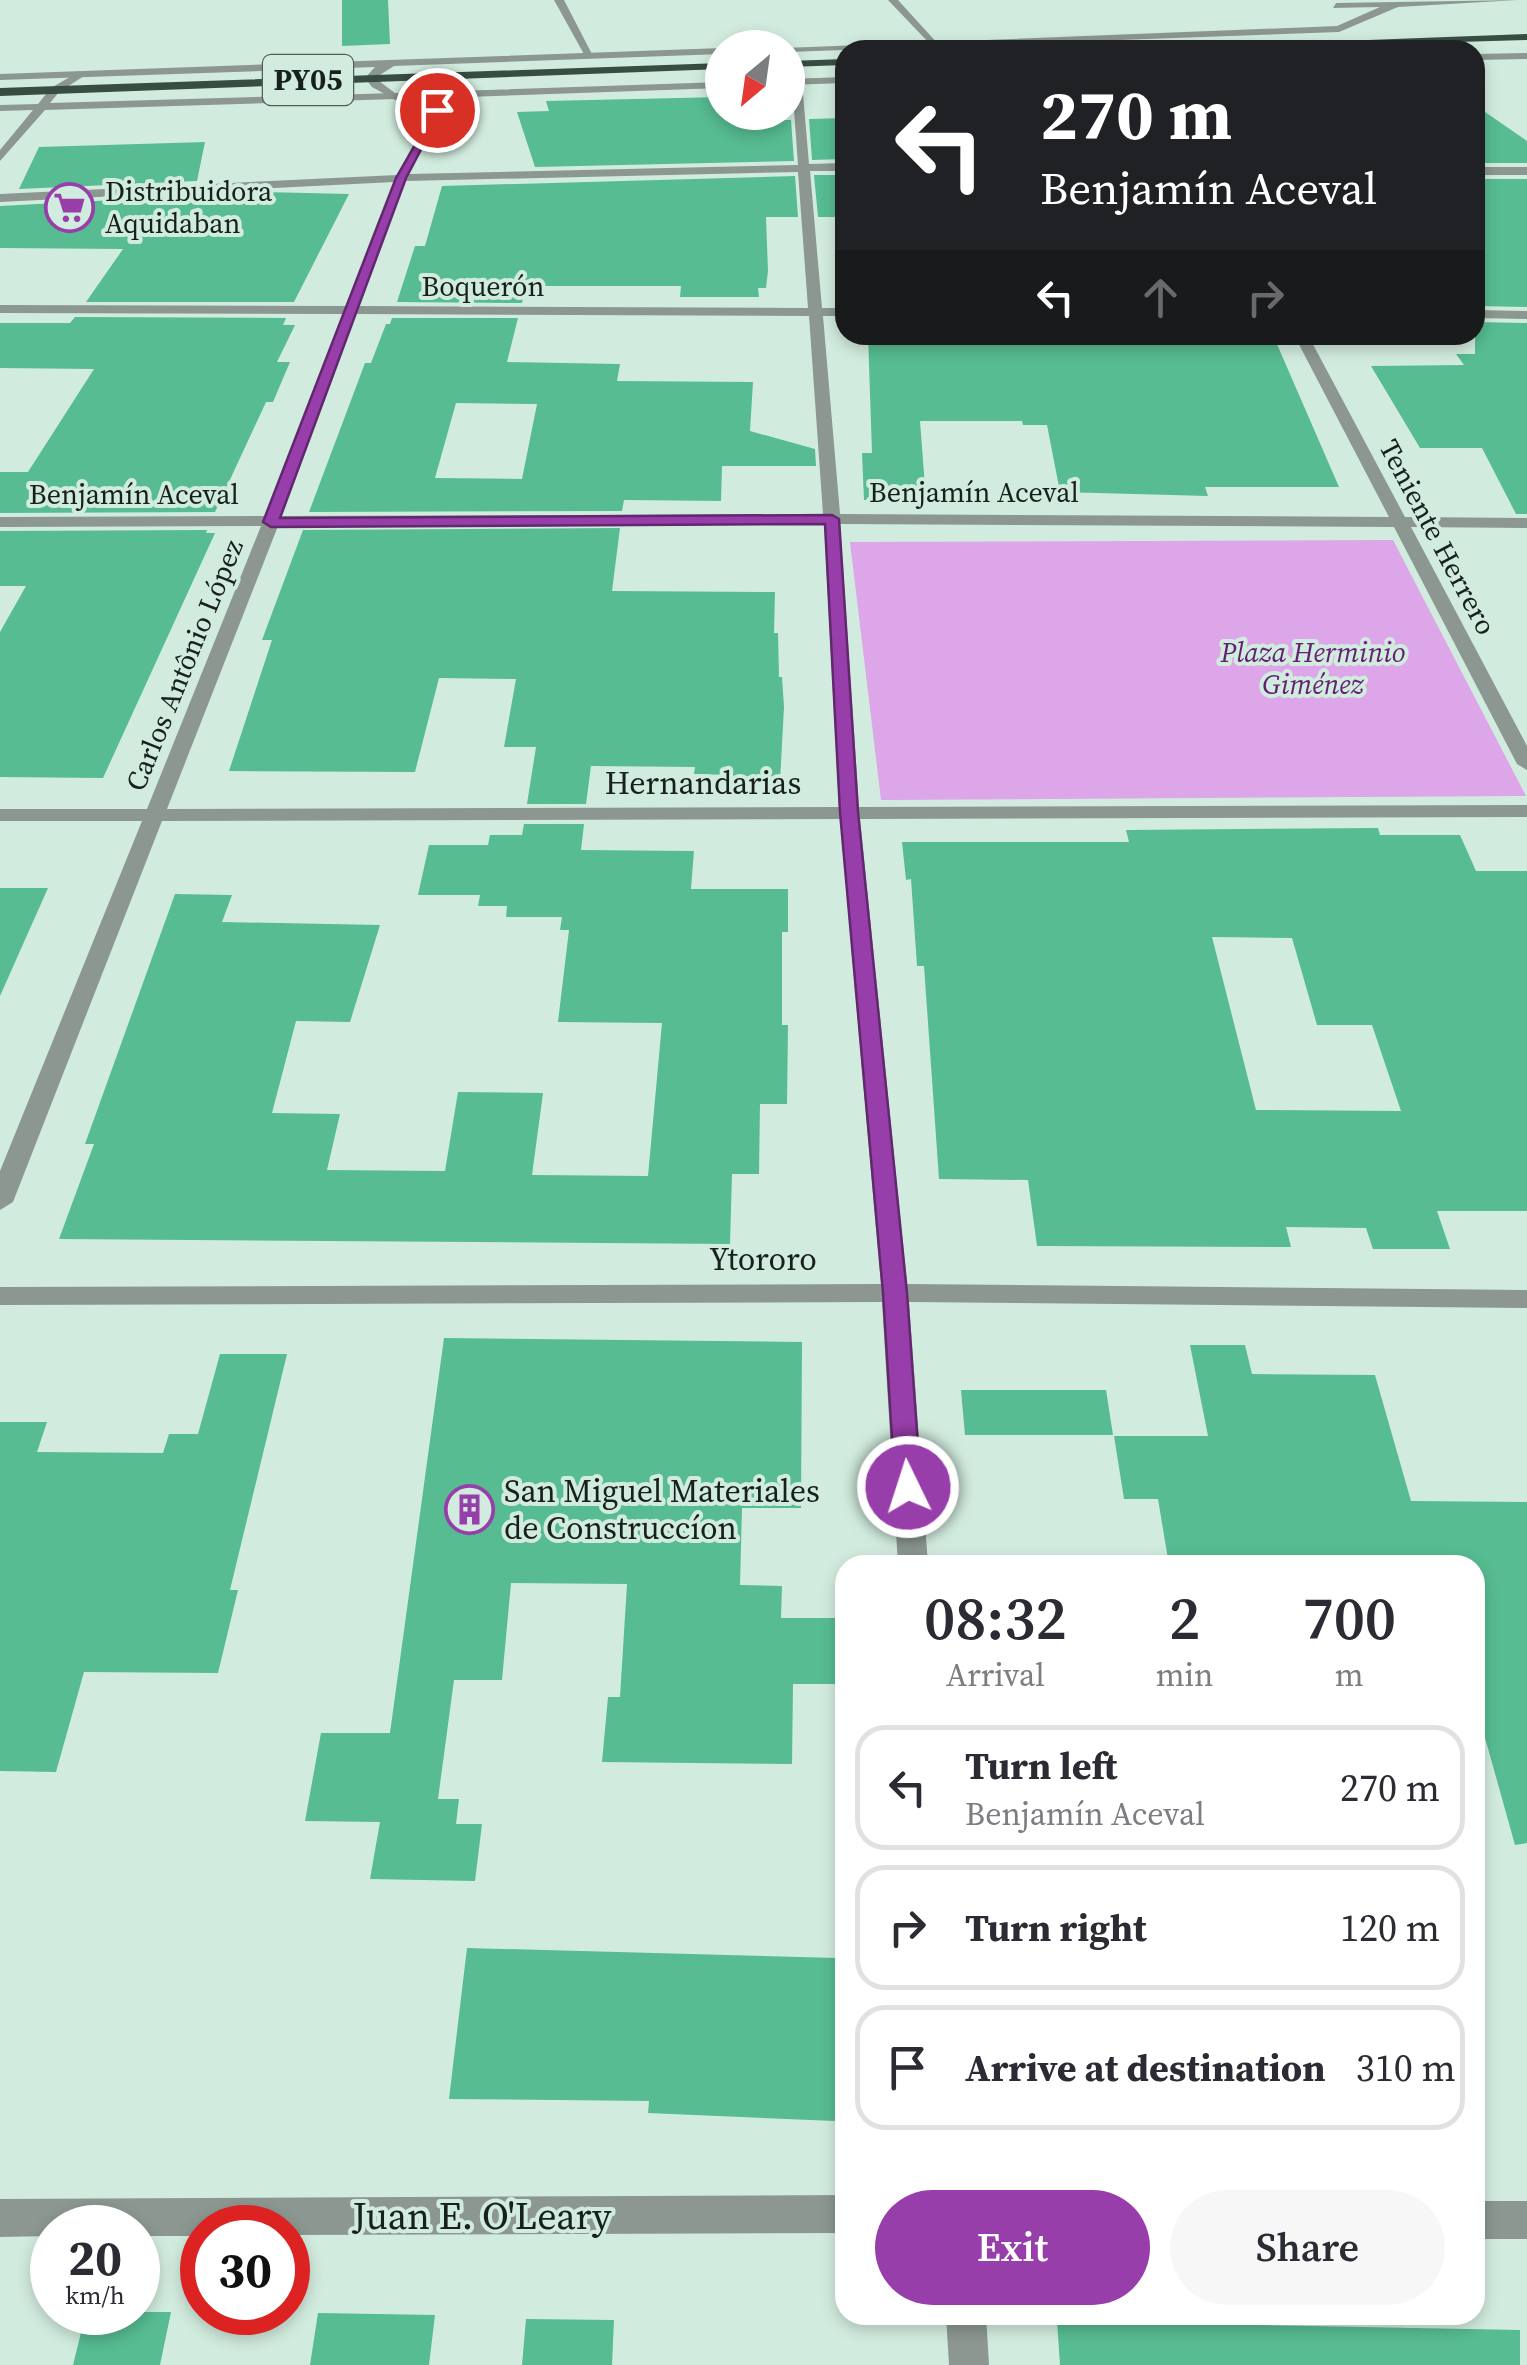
<!DOCTYPE html>
<meta charset="utf-8">
<style>
body{margin:0;font-family:"Source Serif 4",serif;background:#f7f7f7;color:#2b2b33;height:100vh;display:flex;flex-direction:column;font-size:38px;white-space:nowrap}
*{box-sizing:border-box;margin:0}
p{font-size:32px;color:#7c7c81}
.icon{flex:none;width:55px;height:55px;fill:none;stroke:currentColor;stroke-width:2;stroke-linecap:round;stroke-linejoin:round}
.map{position:relative;flex:1;overflow:hidden}
.drawer{position:absolute;left:835px;top:1555px;width:650px;height:770px;display:flex;flex-direction:column;background:#fff;border-radius:30px;box-shadow:0 5px 15px #0003}
.drawer>*{flex:none}
.guide{position:absolute;left:835px;top:40px;width:650px;height:305px;border-radius:30px;box-shadow:0 5px 15px #0003;background:#202124;color:#fff;overflow:hidden}
.needle{width:65px;rotate:209deg}
.fabs{position:absolute;left:705px;top:30px;display:grid;gap:20px}
.fabs a{display:grid;place-items:center;width:100px;height:100px;border-radius:50%;background:#fff;box-shadow:0 5px 15px #0003;font-size:50px}
.speed{position:absolute;left:30px;top:2205px;display:flex;gap:20px;font-size:50px;font-weight:700;text-align:center}
.speed>*{display:grid;place-content:center;width:130px;height:130px;border-radius:50%;background:#fff;box-shadow:0 5px 15px #0003;line-height:1}
.speed small{font-size:25px;font-weight:400}
.speed .limit{border:15px solid #d22;background:#fff;color:#111}
.pin{position:absolute;display:grid;place-items:center;width:85px;height:85px;color:#fff;margin:-42px;border:5px solid #fff;border-radius:50%;box-shadow:0 2px 10px #0007}
.me{position:absolute;width:110px;margin:-55px;rotate:356deg;stroke-linejoin:round;filter:drop-shadow(0 0 8px #0008)}
.turn{display:flex;align-items:center;gap:35px;height:210px;padding:0 40px;font-size:45px}
.turn .icon{width:130px;height:130px;stroke-width:2.5}
.turn b{display:block;font-size:70px;line-height:85px}
.lanes{display:flex;align-items:center;height:95px;padding:0 40px;background:#0003;justify-content:center;gap:50px;direction:ltr}
.lanes .off{opacity:.35}
.eta{display:flex;justify-content:space-evenly;align-items:center;height:170px;text-align:center}
.eta b{font-size:60px;font-weight:600;line-height:70px}
.primary-button{display:flex;gap:20px;margin-top:auto;padding:20px 40px}
.primary-button a{flex:1;height:115px;border-radius:60px;background:#973eaa;color:#fff;font-size:40px;font-weight:600;line-height:115px;text-align:center}
.primary-button a+a{background:#f7f7f7;color:#2b2b33}
ul{padding:0;list-style:none}
li{display:flex;align-items:center;gap:30px;height:125px;margin:0 20px 15px;padding:0 20px;border:5px solid #e1e1e2;border-radius:30px}
li div{flex:1}
li b{display:block;font-size:38px}
li em{font-style:normal}
.map>svg:first-child{display:block}
.green{fill:#dca6e8}
.building{fill:#57bc91;fill-rule:evenodd}
.lines{fill:none;stroke-linecap:round;stroke-linejoin:round}
.minor{fill:#8c9791;fill-rule:evenodd}
.tertiary{fill:#8c9791;fill-rule:evenodd}
.trunk{fill:#384d42;fill-rule:evenodd}
.route{fill:#973eaa;stroke:#62286e;stroke-width:2.5}
.labels{text-anchor:middle;stroke-width:8;stroke-linejoin:round;paint-order:stroke}
.far-poi-label{font-size:28px;fill:#17211c;stroke:#d1ecde;text-anchor:start}
.far-street-label{font-size:28px;fill:#17211c;stroke:#d1ecde}
.far-park-label{font-size:28px;font-style:italic;fill:#631f71;stroke:#d1ecde}
.shield{fill:#d1ecde;stroke:#4f5e56;stroke-width:2.5}
.shield-label{font-size:30px;font-weight:bold;fill:#17211c}
.street-label{font-size:32px;fill:#17211c;stroke:#d1ecde}
.poi-label{font-size:32px;fill:#17211c;stroke:#d1ecde;text-anchor:start}
.near-street-label{font-size:38px;fill:#17211c;stroke:#d1ecde}
</style>
<div class="map">
<svg width="1527" height="2365" viewBox="0 0 1527 2365">
<rect width="100%" height="100%" fill="#d1ecde"/>
<path class="green" d="M1393,540L1526,796L881,800L850,542Z"/>
<path class="building" d="M342,0H388L390,44L342,46Z
M722,97V112H764L766,120H791L794,161L535,167L517,112L549,111L546,101Z
M1475,105L1527,141V163H1475Z
M845,118V159L812,160L809,119Z
M205,142L197,181L19,189L39,147Z
M814,175H845V217H818Z
M795,176L798,217H766L768,271L766,288H758L759,297H680L681,286H526L522,303L397,302L415,246H425L442,186Z
M1475,179H1527V307L1475,306Z
M264,192L349,194L294,302H86L123,249L0,248V206Z
M75,317L286,318L283,325H295L277,362H290L273,402H266L215,512L0,513V472H28L94,369L0,368V323H70Z
M392,318H518L507,362L620,364L617,381L753,382L750,431L815,449L816,466H722L721,501L624,500L622,511L309,512L365,363H371L386,324H390ZM456,403L537,404L522,479L435,478Z
M1475,322L1527,323V514H1516L1482,448H1420L1371,366L1464,365L1456,354H1475Z
M868,335H1273L1339,487H1205L1208,496L1060,492L1047,425H1023L1022,421H920L926,500H864L862,453H872Z
M620,528L612,591L775,592L774,633H778L779,677H782L784,707L780,782L733,781V775L694,774L695,767L591,766L586,804H527L536,747H504L516,679L439,678L415,772L229,771L272,640H262L303,530Z
M207,530L206,533H215L103,778L0,777V632L26,586H0V531Z
M524,824H584L581,850L694,851L691,889H788V932H782V1025H788L787,1104H760L759,1174H732L730,1244L59,1239L94,1144H85L175,894L232,895L222,922L380,925L350,1022L296,1021L272,1113L340,1114L327,1170L445,1171L458,1092L543,1093L532,1175L648,1176L662,1023L558,1022L569,930H560L562,917H506L507,906H478L480,895H418L429,845H488L490,835H522Z
M1378,828L1380,835H1460L1476,871H1527V1211H1437L1450,1249H1373L1366,1228L1286,1227L1291,1247L1037,1246L1028,1180L939,1179L924,966H917L911,879L906,880L902,842H1129L1126,830ZM1212,937L1292,938L1317,1025H1372L1401,1111L1256,1110Z
M0,888H48L0,996Z
M444,1338L802,1342L801,1508H742L740,1585L782,1586L781,1618H840L842,1684H793L792,1764L602,1762L608,1697H620L627,1584L511,1583L502,1680H454L438,1799H459L456,1824H482L475,1881L370,1879L380,1822L305,1821L321,1733H390Z
M1190,1345H1245L1252,1374L1375,1375L1411,1501L1527,1502V1843L1515,1845L1475,1702V1565H1169L1158,1499H1124L1114,1436H1208Z
M220,1354H287L230,1590H238L218,1673L84,1672L56,1772L0,1771V1422H47L37,1452L163,1453L169,1434H198Z
M961,1390H1106L1113,1435H965Z
M467,1948L838,1958L835,2121L648,2113L649,2101L449,2099Z
M86,2312H171L160,2365H73Z
M318,2313L435,2315L429,2365H310Z
M526,2319L614,2320L612,2365H522Z
M1057,2321L1520,2330V2365H1060Z"/>
<g class="lines">
<path class="minor" d="M554,0H564L594,58L585,56Z
M888,0H898L939,45H931Z
M80,71L84,76L59,92L50,103L396,93L401,96L396,99L45,110L0,161V150L33,110L0,111V105L38,104L51,88Z
M797,79L802,82L809,164L845,163V171H810L822,308H845V316H823L840,514L1389,517L1294,335H1308L1405,517L1527,518V528L1411,527L1527,746V770L1517,764L1394,527L840,524L859,807L1527,805V817L860,819L907,1284L1527,1290V1308L909,1302L928,1565H898L882,1302L0,1305V1287L881,1284L840,819L162,821L13,1202L0,1210V1171L142,821H0V809H147L261,526L0,527V517L265,516L343,314L0,313V305L346,306L394,182L0,202V194L397,175L440,95L445,92L450,95L409,174L798,165L792,82ZM798,172L808,308L359,306L406,181ZM356,314L809,316L823,514L281,516ZM824,524L839,807L167,809L278,526Z
M1475,167H1527V175H1475Z
M1475,310L1527,311V319L1475,318Z
M845,2195V2233L288,2235V2228H202V2236H138V2228H52V2236L0,2237V2199Z
M1475,2201H1527V2239H1475Z
M946,2315H986L989,2365H949Z"/>
<path class="tertiary" d="M1518,0L1398,7L1339,32L788,52L784,48L1337,26L1380,7L1333,8L1336,3Z
M722,48V54L394,66L375,78L395,93L722,82V88L409,99L437,116L433,121L372,87L365,78L375,67L0,80V74Z
M1527,53V59L1475,60V54Z
M845,77V83L788,85V79Z"/>
<path class="trunk" d="M1527,34V40L1182,50L1188,47Z
M845,59V65L788,67V61Z
M722,63V69L0,96V88Z"/>
</g>
<path class="route" d="M437,107L442,110L406,178L280,518L832,515L839,519L858,812L907,1293L921,1487L917,1494H899L895,1487L883,1293L840,812L825,524L271,527L263,522L396,178Z"/>
<defs>
<symbol id="supermarket-ring" viewBox="-11 -11 22 22"><circle r="9.5" fill="#d1ecde" stroke="#973eaa" stroke-width="1.5"/><path d="M-6-5.5h2.5l.6 2H6L4.5 2H-2.5L-4.4-4H-6ZM-1.5 3.2a1.3 1.3 0 1 0 .1 0ZM3 3.2a1.3 1.3 0 1 0 .1 0Z" fill="#973eaa"/></symbol>
<symbol id="building-ring" viewBox="-11 -11 22 22"><circle r="9.5" fill="#d1ecde" stroke="#973eaa" stroke-width="1.5"/><path d="M-4-6H4V6H1V3H-1V6H-4ZM-2.5-4.3h1.7v1.8h-1.7ZM.8-4.3h1.7v1.8H.8ZM-2.5-1h1.7V.8h-1.7ZM.8-1h1.7V.8H.8Z" fill="#973eaa"/></symbol>
</defs>
<g fill-rule="evenodd">
<use href="#supermarket-ring" x="42" y="180" width="55" height="55"/>
<use href="#building-ring" x="442" y="1482" width="55" height="55"/>
</g>
<g class="labels">
<g class="far-poi-label">
<text x="105" y="201">Distribuidora<tspan x="105" dy="32">Aquidaban</tspan></text>
</g>
<g class="far-street-label">
<text x="483" y="296">Boquerón</text>
<text x="974" y="502">Benjamín Aceval</text>
<text x="134" y="504">Benjamín Aceval</text>
<text transform="translate(1438 537) rotate(62)" y="10">Teniente Herrero</text>
<text transform="translate(184 665) rotate(-68)" y="10">Carlos Antônio López</text>
</g>
<g class="far-park-label">
<text x="1313" y="662">Plaza Herminio<tspan x="1313" dy="32">Giménez</tspan></text>
</g>
<rect class="shield" x="263" y="55" width="90" height="50" rx="8"/>
<g class="shield-label">
<text x="308" y="90">PY05</text>
</g>
<g class="street-label">
<text x="703" y="794">Hernandarias</text>
<text x="763" y="1270">Ytororo</text>
</g>
<g class="poi-label">
<text x="504" y="1502">San Miguel Materiales<tspan x="504" dy="37">de Construccíon</tspan></text>
</g>
<g class="near-street-label">
<text x="482" y="2229">Juan E. O'Leary</text>
</g>
</g>
</svg>
<div class="fabs">
<a><svg class="needle" viewBox="-14 -14 28 28"><path d="M0-13l5 13h-10z" fill="#e53935"/><path d="M0 13l5-13h-10z" fill="#7c7c81"/></svg></a>
</div>
<div class="speed"><div>20<small>km/h</small></div><div class="limit">30</div></div>
<div class="pin" style="left:437px;top:110px;background:#d93025"><svg class="icon" aria-label="arrive" viewBox="0 0 24 24"><path d="M6 21V4h12l-3 4 3 4H6"/></svg></div>
<svg class="me" style="left:908px;top:1487px" viewBox="-20 -20 40 40"><circle r="17" fill="#973eaa" stroke="#fff" stroke-width="3"/><path d="M0-11L8 9 0 5-8 9z" fill="#fff"/></svg>
<div class="guide">
<div class="turn"><svg class="icon" aria-label="left" viewBox="0 0 24 24"><path d="M17 20v-9H6M10 6l-5 5 5 5"/></svg><div><b>270 m</b>Benjamín Aceval</div></div>
<div class="lanes"><svg class="icon" aria-label="left" viewBox="0 0 24 24"><path d="M17 20v-9H6M10 6l-5 5 5 5"/></svg><svg class="icon off" aria-label="ahead" viewBox="0 0 24 24"><path d="M12 20V5M6 11l6-6 6 6"/></svg><svg class="icon off" aria-label="right" viewBox="0 0 24 24"><path d="M7 20v-9h11M14 6l5 5-5 5"/></svg></div>
</div>
<section class="drawer">
<div class="eta">
<div><b>08:32</b><p>Arrival</p></div>
<div><b>2</b><p>min</p></div>
<div><b>700</b><p>m</p></div>
</div>
<ul>
<li><svg class="icon" aria-label="left" viewBox="0 0 24 24"><path d="M17 20v-9H6M10 6l-5 5 5 5"/></svg><div><b>Turn left</b><p>Benjamín Aceval</p></div><em>270 m</em></li>
<li><svg class="icon" aria-label="right" viewBox="0 0 24 24"><path d="M7 20v-9h11M14 6l5 5-5 5"/></svg><div><b>Turn right</b></div><em>120 m</em></li>
<li><svg class="icon" aria-label="arrive" viewBox="0 0 24 24"><path d="M6 21V4h12l-3 4 3 4H6"/></svg><div><b>Arrive at destination</b></div><em>310 m</em></li>
</ul>
<div class="primary-button"><a>Exit</a><a>Share</a></div>
</section>
</div>
